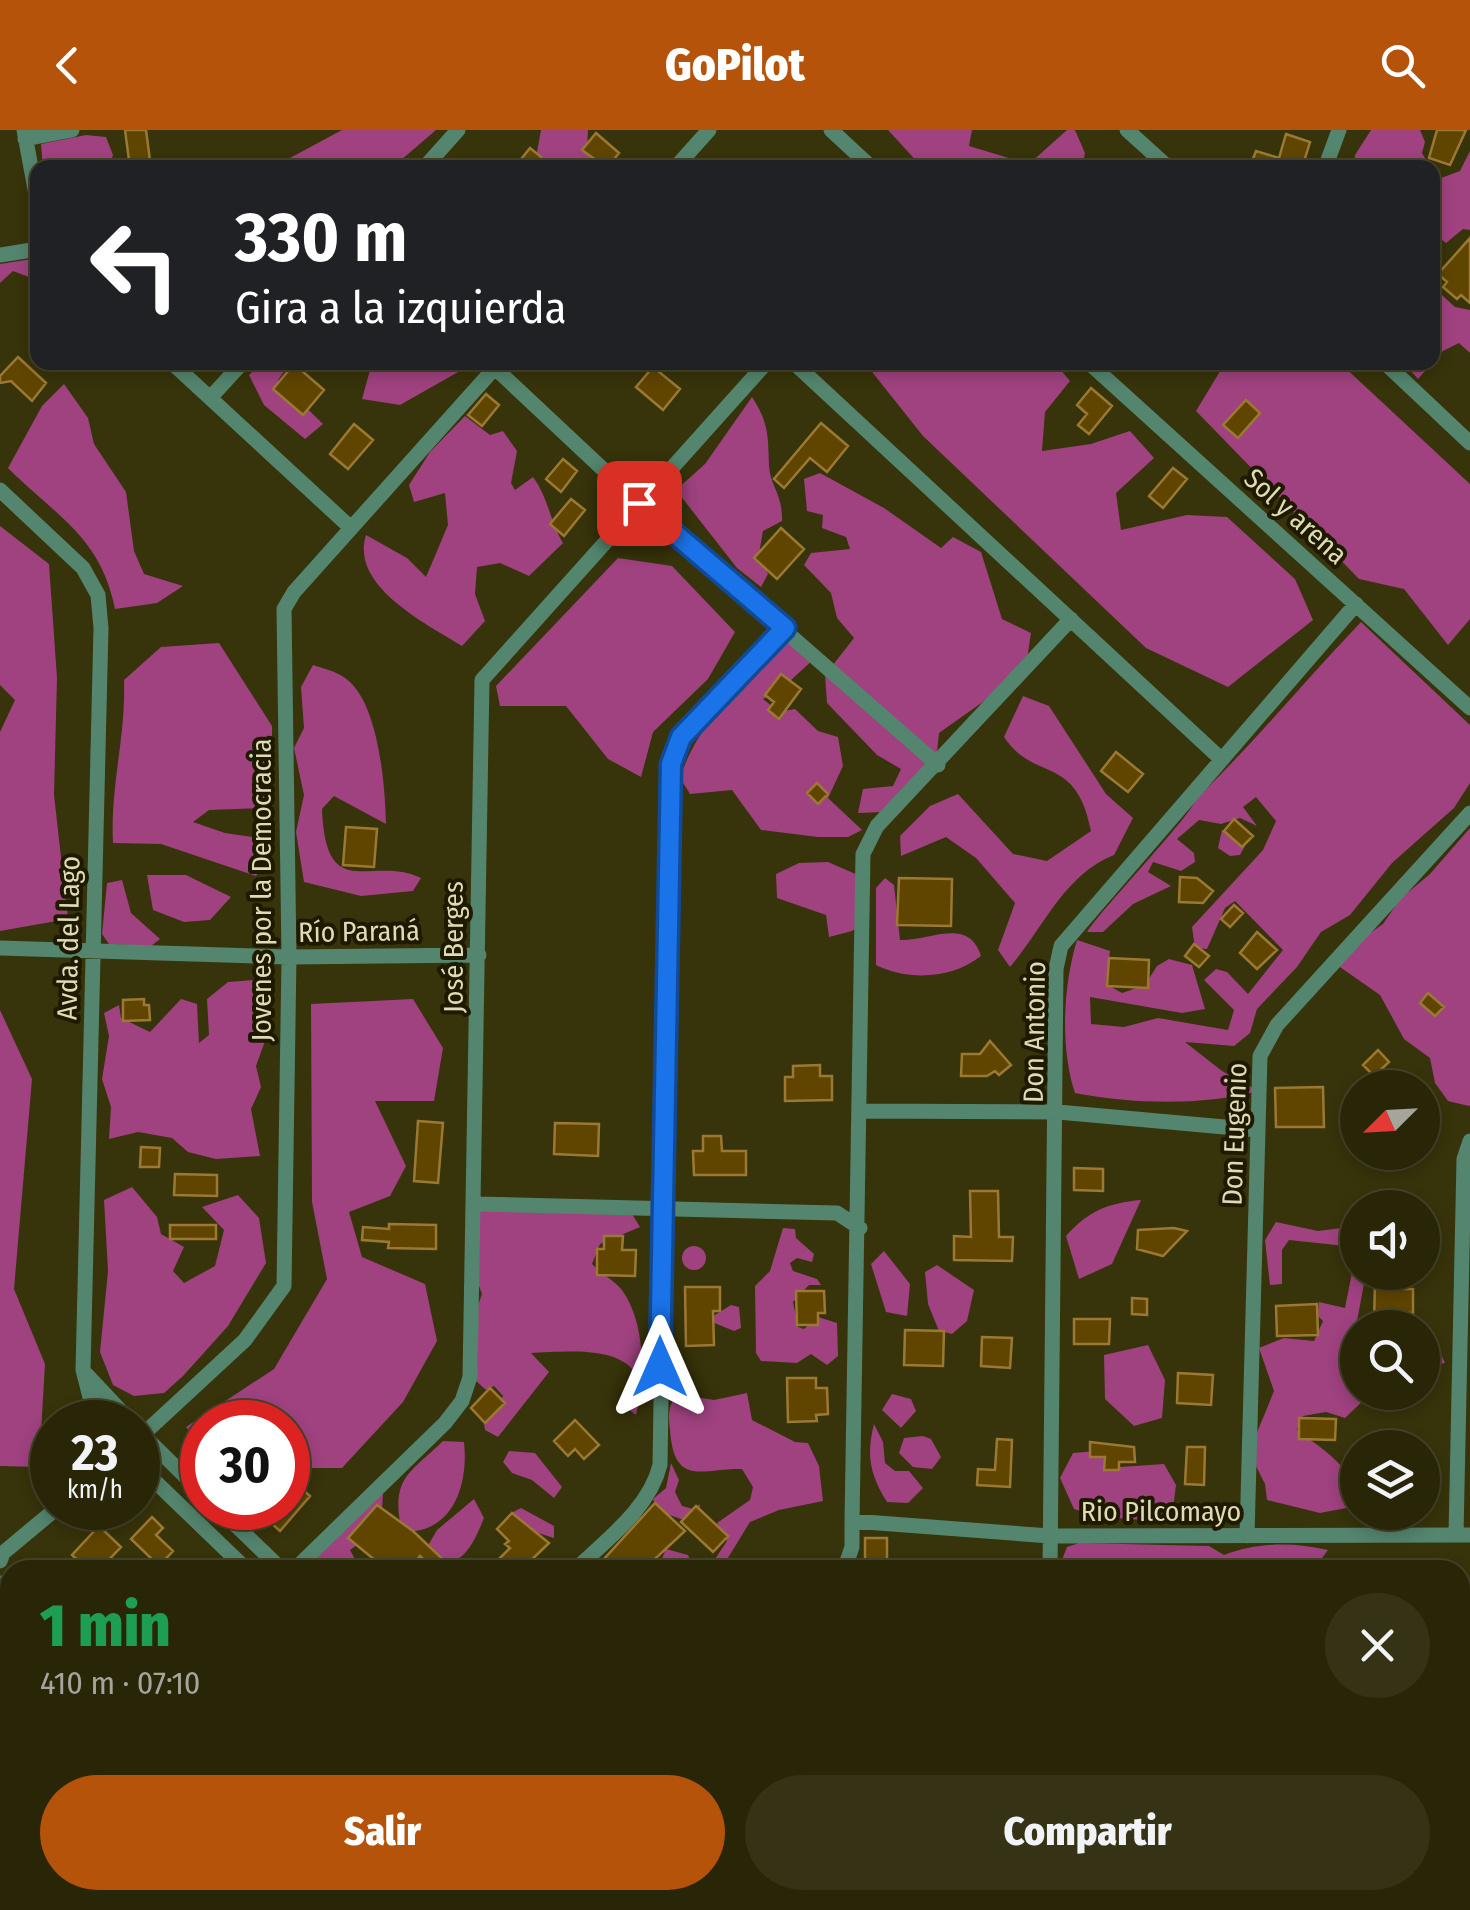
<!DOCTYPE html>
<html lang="es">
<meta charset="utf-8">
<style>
body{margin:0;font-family:"Fira Sans Condensed",sans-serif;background:#353216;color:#f1f3f6;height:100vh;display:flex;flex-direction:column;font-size:38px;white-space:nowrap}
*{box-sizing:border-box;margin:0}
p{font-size:32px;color:#a5a59c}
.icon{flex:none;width:55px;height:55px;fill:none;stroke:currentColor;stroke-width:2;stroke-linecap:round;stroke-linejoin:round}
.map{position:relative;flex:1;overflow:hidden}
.sheet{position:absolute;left:0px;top:1430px;width:1470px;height:350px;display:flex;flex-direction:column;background:#292608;border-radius:30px 30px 0 0;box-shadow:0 5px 15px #0003,0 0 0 2px #454329}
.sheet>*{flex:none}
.banner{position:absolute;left:30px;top:30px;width:1410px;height:210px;border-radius:20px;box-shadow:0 5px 15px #0003,0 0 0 2px #454329;background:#202124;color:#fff;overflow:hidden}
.needle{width:65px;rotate:246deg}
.tools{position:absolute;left:1340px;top:940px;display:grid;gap:20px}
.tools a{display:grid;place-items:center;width:100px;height:100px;border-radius:50%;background:#292608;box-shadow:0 5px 15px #0003,0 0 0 2px #454329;font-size:50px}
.speed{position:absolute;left:30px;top:1270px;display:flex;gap:20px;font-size:50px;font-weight:700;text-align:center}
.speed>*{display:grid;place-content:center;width:130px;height:130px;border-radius:50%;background:#292608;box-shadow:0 5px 15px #0003,0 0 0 2px #454329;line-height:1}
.speed small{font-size:25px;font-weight:400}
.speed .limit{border:15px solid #d22;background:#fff;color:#111}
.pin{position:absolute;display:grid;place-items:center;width:85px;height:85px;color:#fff;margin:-42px;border-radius:20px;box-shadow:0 5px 15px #0006}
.me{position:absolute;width:110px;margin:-55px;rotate:0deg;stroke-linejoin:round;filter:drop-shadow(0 0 8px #0008)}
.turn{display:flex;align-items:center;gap:35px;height:210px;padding:0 40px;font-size:45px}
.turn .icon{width:130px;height:130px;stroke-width:2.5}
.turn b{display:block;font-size:70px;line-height:85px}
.round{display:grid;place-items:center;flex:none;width:105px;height:105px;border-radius:52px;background:#353216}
.summary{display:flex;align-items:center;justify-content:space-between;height:170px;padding:0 40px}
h1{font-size:60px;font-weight:800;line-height:75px;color:#1e9e55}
.button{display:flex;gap:20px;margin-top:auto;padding:20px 40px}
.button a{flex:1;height:115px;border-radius:60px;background:#b45309;color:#fff;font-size:40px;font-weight:800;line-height:115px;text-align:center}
.button a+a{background:#353216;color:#f1f3f6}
header{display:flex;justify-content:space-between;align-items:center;height:130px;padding:0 40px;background:#b45309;color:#fff;font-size:45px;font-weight:800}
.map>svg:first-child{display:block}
.forest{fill:#9f427f}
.building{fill:#604500;stroke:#9b7933;stroke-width:2.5}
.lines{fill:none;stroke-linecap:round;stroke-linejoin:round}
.minor{stroke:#54856e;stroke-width:15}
.route-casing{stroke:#114b97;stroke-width:25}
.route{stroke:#1a73e8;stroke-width:18}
.labels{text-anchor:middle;stroke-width:8;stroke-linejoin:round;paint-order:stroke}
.street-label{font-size:28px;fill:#dedbb6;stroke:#1e1a00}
</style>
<header><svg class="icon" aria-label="back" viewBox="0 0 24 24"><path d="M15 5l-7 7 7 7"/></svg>GoPilot<svg class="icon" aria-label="search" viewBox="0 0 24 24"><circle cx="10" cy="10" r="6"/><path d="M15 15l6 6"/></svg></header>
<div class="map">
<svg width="1470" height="1780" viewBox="0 0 1470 1780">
<rect width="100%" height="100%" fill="#37330a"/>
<path class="forest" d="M342,0H436L393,37H311L290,28Z
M541,0H588L587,18L597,37H544L537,22Z
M888,0H972L969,16L1029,34L1067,0H1075L1085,23L1082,37H922Z
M1371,0H1420L1425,12L1422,23L1430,37H1354L1355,25Z
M86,5L106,7L113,25L109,37H43L41,14Z
M1470,21V100L1463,99L1446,113L1433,103V40L1441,48L1460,41Z
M32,129L37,132V150L13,141L0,153V134Z
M1433,157L1455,177L1470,180V223L1459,213L1443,221L1418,249L1404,233L1432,232Z
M261,233H290L278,250L323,294L305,309L264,275L249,245Z
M372,233V232L474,233L400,275L362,269Z
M865,233H1055L1070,251L1045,282L1042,321L1091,314L1130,301L1154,328L1116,363L1121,400L1187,385L1227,387L1295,449L1313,490L1228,557L1146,518L923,306Z
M1225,233H1340L1470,354V489L1448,515L1404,459L1359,449L1196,281Z
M64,254L88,288L94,314L126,362L134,421L144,444L183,456L157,473L115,479C101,407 56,386 8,338L42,276Z
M752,267C769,293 768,306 769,336C770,355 783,365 782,391L763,401L759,424L768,444L761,457L737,438L676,360L705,334Z
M465,286L490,305L503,301L517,321L511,353L515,360L533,347C548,367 550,391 563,413L529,446L500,433L477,437L475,464L485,491L462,516C425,493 350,456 366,405L407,428L426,447L448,395L445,363L414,372L409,355L430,322Z
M820,343L884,378L941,418L953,407L981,422L1002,489L1031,503L1025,542L939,603L936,632L883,682L858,683L863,659L893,656L901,639L877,625L827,573L825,545L854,508L837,488L831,463L804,435L811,423L850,419L846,407L822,398L823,385L807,381L804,349Z
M0,396L49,434L57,548L54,665L68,789L0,801V602L15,570L0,555Z
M618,428L672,436L735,502L708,549L653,602L641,647L608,629L566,576H500L496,556Z
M1361,492L1470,595V653L1454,678L1392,733L1350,785L1321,802L1297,837L1257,879L1250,903L1234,916L1185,912L1222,941L1259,961C1201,976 1134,974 1075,963C1060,918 1063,856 1077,810L1110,821L1106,854L1122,863L1145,855L1157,836L1169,829L1192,835L1205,879L1182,883L1090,867L1091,894L1124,897L1158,888L1228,900L1234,880L1204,850L1216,839L1227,842L1248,864L1283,820L1235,771L1225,778L1207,819L1195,818L1192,797L1263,720L1276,691L1256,667L1243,677L1257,696L1240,688L1221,694L1199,690L1177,709L1194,723L1195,732L1181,741L1153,732L1148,742L1171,756L1133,774L1103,802H1087C1104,776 1193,684 1195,670C1252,615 1302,554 1361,492Z
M789,512L815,528L778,562L763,569L779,582L795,579L818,601L838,607L843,636L828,668L862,700L848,707H818L761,700L732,660L690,664L680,648C696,596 746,544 789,512Z
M219,513L272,596V661L263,678L209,680L193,692L225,703L266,709L271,720L256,746L161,714L113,713C110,655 126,608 124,550L161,517Z
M313,535C322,538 334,541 342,546C379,567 385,656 386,694L334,666L322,679C326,776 371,724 421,748L413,761L361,766L304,752L296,702L304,665L294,618L304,598L301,557Z
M1023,566L1049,576L1106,664L1133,688L1114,725C1064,745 1044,797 1010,837L998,820L1015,773L976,728L946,707L901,726L900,706L930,676L958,664L1013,724L1047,731L1091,701C1076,623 1034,653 1004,607Z
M1470,698V975L1469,976L1448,971L1435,953L1430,928L1404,909L1380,865L1337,835L1343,822L1383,794L1400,769L1430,744Z
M1222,700L1245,716L1240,725L1230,726L1218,718Z
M828,732L867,749L866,790L852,801L829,807L826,785L777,768L776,744L799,733Z
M147,745H186L231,767L210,790L184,792L153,780Z
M885,748L894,755L900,810C929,811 969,786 981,826C952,849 908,851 876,835V758Z
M122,750L131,783L160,809L151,816L109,814L102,804L107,753Z
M254,850L267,874L265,911L256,936L261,957L251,979L260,1026L216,1029L188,1022L172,1008L138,1002L109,1009L111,977L102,949L109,906L104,883L119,875L121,888L150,902L181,869L197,874L199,913L209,905L207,869L228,852Z
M413,869L443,918L434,971H375L406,1036L390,1066L349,1082L362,1127L425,1154L437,1211L403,1272L342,1338H306L288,1331V1292H202V1316L186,1297L274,1239L327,1149L312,1072L311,874Z
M0,880L32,949L14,1159L45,1234L39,1337L0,1336Z
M132,1057L157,1087L161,1104L184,1117L173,1141L184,1153L215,1136L224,1100L202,1077L238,1065L259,1088L266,1133L228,1196L183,1246L164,1263L134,1266L113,1255L100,1222L108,1141L104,1070Z
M1141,1070L1112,1134L1079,1149L1066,1106C1088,1081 1108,1073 1141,1070Z
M471,1078L629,1079L640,1097L600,1114L592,1134C601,1144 614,1150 622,1160C646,1194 645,1247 636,1285L627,1278L632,1239C612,1216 561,1222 531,1223L549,1242L498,1307L485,1300L482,1280L495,1283L503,1266L494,1256L486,1260L476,1251L478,1224L472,1192L482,1164L467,1125Z
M1276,1092L1318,1101L1357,1096L1358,1142L1366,1143L1357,1191L1364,1197L1358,1198V1262L1368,1263L1367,1267L1345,1288L1326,1282L1303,1286L1297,1300C1325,1321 1357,1339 1357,1376L1320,1383L1267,1370L1265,1354L1249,1322L1274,1261L1259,1218L1284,1208L1314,1211L1323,1191L1318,1186L1319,1172L1345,1178L1356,1122L1345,1116L1289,1110L1282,1120V1154L1270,1155L1265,1110Z
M783,1098L795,1099L796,1108L814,1124L812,1132L797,1128L790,1133L793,1141L817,1149L821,1155H809L793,1172L798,1197L804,1199L818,1187L837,1193L838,1226L827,1235L811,1224L797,1233L761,1231L756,1223L755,1156L770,1141Z
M682 1128a12 12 0 1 1 24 0a12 12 0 1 1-24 0Z
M884,1121L910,1154L907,1186L886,1182L871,1134Z
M937,1135L974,1160L967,1191L952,1204L939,1201L928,1174L925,1142Z
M731,1175L739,1177L741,1198L734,1201L707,1190Z
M1422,1209L1436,1214L1445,1233L1423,1238Z
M1148,1215L1165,1250L1162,1288L1134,1296L1105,1269L1104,1225Z
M747,1263L752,1290L795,1312L808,1313L819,1336L823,1371L779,1380L750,1392L723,1436L713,1432L727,1411L717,1393L750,1370L753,1357L742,1339C703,1338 674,1358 670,1300C668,1286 668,1274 678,1264L714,1270Z
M892,1264L911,1269L916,1281L901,1298L882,1280Z
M874,1294L883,1312L885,1333L895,1341H909L923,1358L908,1373L887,1372C870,1345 866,1325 874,1294Z
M923,1306L931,1309L941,1327L932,1339L913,1337L899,1323L904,1308Z
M443,1311L464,1312C468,1347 458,1395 415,1401L400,1392C392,1346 414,1340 443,1311Z
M509,1321L535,1323L562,1357L554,1368L532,1350L512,1343L503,1332Z
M1098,1321L1120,1337L1164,1334L1176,1355L1172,1387C1147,1393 1099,1388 1074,1379L1060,1348L1073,1323Z
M671,1333L679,1350L675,1362L682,1376L693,1379L700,1374L699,1381L684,1390L658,1381L653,1369L666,1358Z
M383,1363L381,1397L350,1420L361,1440H312L322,1412Z
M474,1369L484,1388C471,1420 463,1435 426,1440V1419L437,1400Z
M521,1378L554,1396V1408L535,1402L511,1383Z
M1079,1413L1209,1416L1224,1425C1258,1412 1293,1412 1328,1420L1313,1440H1058L1067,1417Z
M666,1419L688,1425L695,1440H657Z
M0,1479L10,1490V1611L0,1610Z
M1470,1685V1745L1460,1749V1687Z
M158,1770H303L309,1780H166Z
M926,1770H1002L991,1780H921Z"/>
<path class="building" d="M125,0H146L151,38H130Z
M1437,0H1466L1450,35L1429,28Z
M596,3L619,23L607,38L582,20Z
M1286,4L1310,12L1302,38L1251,34L1256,21L1279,28Z
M530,18L541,27L532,38H514Z
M1470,108V173L1461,165L1457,169L1443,157L1447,152L1438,144Z
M18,227L46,253L32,271L11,251L0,253V246Z
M294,234L324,260L303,285L273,259Z
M653,237L680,259L663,280L636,257Z
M1091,258L1112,276L1089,304L1078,295L1087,284L1077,275Z
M486,264L499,275L482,296L468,285Z
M1246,270L1260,283L1238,308L1223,295Z
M821,293L848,316L827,342L810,328L784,358L774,349Z
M354,294L373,310L348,339L330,324Z
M563,329L577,341L561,362L546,349Z
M1173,338L1187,349L1163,378L1149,366Z
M571,369L585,380L564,406L550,394Z
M781,398L804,419L777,449L754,428Z
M781,544L801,559L779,589L768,580L774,572L765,565Z
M1116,622L1143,644L1128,662L1101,641Z
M817,653L828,664L818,674L807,663Z
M1234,689L1253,706L1242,717L1224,701Z
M346,697L377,699L374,737L343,735Z
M1180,747L1197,748L1213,761L1203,773L1179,772Z
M899,748L952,749L951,796L897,795Z
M1234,775L1243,783L1230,797L1221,789Z
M1257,802L1277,820L1257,839L1240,823Z
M1194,814L1209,826L1199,837L1185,826Z
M1109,828L1149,830L1148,858L1107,856Z
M1428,863L1444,877L1435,886L1420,873Z
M144,869V875H149L150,890L123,891V870Z
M990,911L1011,935L999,945L995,941L987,946H961L962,924H980Z
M1378,920L1389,932L1374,946L1363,935Z
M820,935V946H832V970L785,971V947H793V936Z
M1323,957L1324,997H1276L1275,958Z
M418,991L443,993L438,1053L414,1051Z
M555,993L599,994L598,1026L554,1024Z
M703,1006H721L722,1021H746V1045H694L693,1021H703Z
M141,1017L160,1018L159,1037H140Z
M1074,1038L1103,1039V1061L1074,1060Z
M175,1044L217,1045V1066L174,1065Z
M970,1061H998L999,1107H1013L1012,1131L954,1130V1106L971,1107Z
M389,1094L436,1095V1119L388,1118L389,1112L362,1110L363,1097L389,1099Z
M170,1095H216V1109H170Z
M1174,1098L1187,1101L1163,1126L1137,1119L1138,1100Z
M604,1106H623L622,1120H636L635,1146L597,1145V1119H604Z
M1375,1149L1404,1150V1159H1413V1183H1404V1198H1374Z
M685,1157H720V1181H713L714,1215L686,1216Z
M796,1161H824L825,1183H818V1195H797Z
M1132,1168L1147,1169V1185L1132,1184Z
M1317,1174L1318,1205L1277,1206L1276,1176Z
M1074,1189H1110L1109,1214H1074Z
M905,1200L944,1201L943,1236L904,1235Z
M982,1207L1012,1208L1010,1238L981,1236Z
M1178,1243L1213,1245L1211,1275L1177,1273Z
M787,1248H816V1258H827L828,1284L816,1285L817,1291L788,1292Z
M490,1258L505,1273L485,1293L471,1278Z
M1299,1288L1336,1289L1335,1310L1299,1309Z
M575,1290L599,1315L584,1329L575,1319L568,1326L554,1311Z
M997,1309L1012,1310L1010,1357L977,1355L978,1339L995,1340Z
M1090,1312L1134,1317L1135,1332H1119V1340H1104L1105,1327H1090Z
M1187,1317H1205L1204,1355L1185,1354Z
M288,1346L310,1366L280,1401L254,1378H288Z
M655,1373L685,1401L643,1440H594Z
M377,1375L413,1401L454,1440H434L420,1426L409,1440H387L348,1408Z
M696,1376L728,1406L713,1422L681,1392Z
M512,1383L549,1413L521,1440H488L510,1418L505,1414L509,1411L497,1399Z
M152,1387L163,1398L156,1405L173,1421L159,1436L131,1409Z
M99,1396L121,1417L99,1440H88L72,1425Z
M865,1408H887V1440H865Z"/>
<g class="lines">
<path class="minor" d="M24,0L38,75
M831,0L872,38
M1127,0L1169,38
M25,9L72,0
M424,38L458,0
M675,38L709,0
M1325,38L1339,0
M0,125L38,119
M171,232L351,398
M793,232L1221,629
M1088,232L1470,578
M1384,232L1470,313
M495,238L639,373L938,635
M210,268L243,232
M0,360L83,438L98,465L101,498L83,1240L92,1275L102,1292
M0,818L289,827L479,825
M861,981L1058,982L1258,1000
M476,1074L837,1083L860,1098
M86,1244L131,1292
M138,1300L202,1363
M138,1309L245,1210L284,1156L289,827L284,479L294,462L500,232
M138,1335L247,1440
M218,1378L282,1440
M852,1391L1050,1406L1470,1405
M1456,1405L1464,1029L1470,1011
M1247,1406L1260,926L1277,895L1470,683
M0,1431L3,1423L57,1378
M294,1440L445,1293L462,1271L470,1247L482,550L767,232
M575,1440C607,1409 649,1379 660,1335L671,634L681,607L785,498
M844,1440L852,1417V1391L863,724L877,696L1071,489
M1050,1440L1056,839L1061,816L1356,474
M0,1453L10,1469
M1460,1603L1470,1602
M336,1770L346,1780
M589,1770L599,1780
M623,1770L633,1780
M1112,1770L1117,1780
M0,1773L7,1780
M377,1780L386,1770
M806,1780L818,1770"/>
</g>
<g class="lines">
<defs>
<path id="route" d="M639,373L785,498L681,607L671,634L660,1237"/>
</defs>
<use href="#route" class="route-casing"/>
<use href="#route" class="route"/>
</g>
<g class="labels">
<g class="street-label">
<text transform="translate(1296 386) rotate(42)" y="10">Sol y arena</text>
<text transform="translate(261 760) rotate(-90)" y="10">Jovenes por la Democracia</text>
<text transform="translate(359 801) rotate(-1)" y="10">Río Paraná</text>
<text transform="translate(68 808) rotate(-89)" y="10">Avda. del Lago</text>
<text transform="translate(453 817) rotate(-90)" y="10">José Berges</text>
<text transform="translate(1034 902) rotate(-89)" y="10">Don Antonio</text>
<text transform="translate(1234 1004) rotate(-88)" y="10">Don Eugenio</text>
<text x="1161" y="1391">Rio Pilcomayo</text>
</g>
</g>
</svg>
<div class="tools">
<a><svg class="needle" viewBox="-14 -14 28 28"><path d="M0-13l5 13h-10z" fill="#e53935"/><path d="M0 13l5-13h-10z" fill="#a5a59c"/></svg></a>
<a><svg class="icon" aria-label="sound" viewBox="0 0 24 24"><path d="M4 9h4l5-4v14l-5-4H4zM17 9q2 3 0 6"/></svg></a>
<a><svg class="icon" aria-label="search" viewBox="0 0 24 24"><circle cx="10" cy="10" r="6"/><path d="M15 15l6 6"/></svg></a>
<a><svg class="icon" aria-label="layers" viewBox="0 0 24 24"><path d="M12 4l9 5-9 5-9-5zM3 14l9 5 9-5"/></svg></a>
</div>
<div class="speed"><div>23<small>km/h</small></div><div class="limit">30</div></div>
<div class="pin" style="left:639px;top:373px;background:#d93025"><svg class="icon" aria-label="arrive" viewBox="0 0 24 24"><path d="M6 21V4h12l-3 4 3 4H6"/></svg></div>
<svg class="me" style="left:660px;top:1237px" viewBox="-20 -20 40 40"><path d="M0-17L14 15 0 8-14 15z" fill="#1a73e8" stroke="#fff" stroke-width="4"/></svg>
<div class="banner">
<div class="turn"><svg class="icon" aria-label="left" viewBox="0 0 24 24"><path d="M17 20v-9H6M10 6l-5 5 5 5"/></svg><div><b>330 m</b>Gira a la izquierda</div></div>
</div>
<section class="sheet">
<div class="summary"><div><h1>1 min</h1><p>410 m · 07:10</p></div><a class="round"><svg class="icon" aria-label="close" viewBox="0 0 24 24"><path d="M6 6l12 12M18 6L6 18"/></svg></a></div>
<div class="button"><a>Salir</a><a>Compartir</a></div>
</section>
</div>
